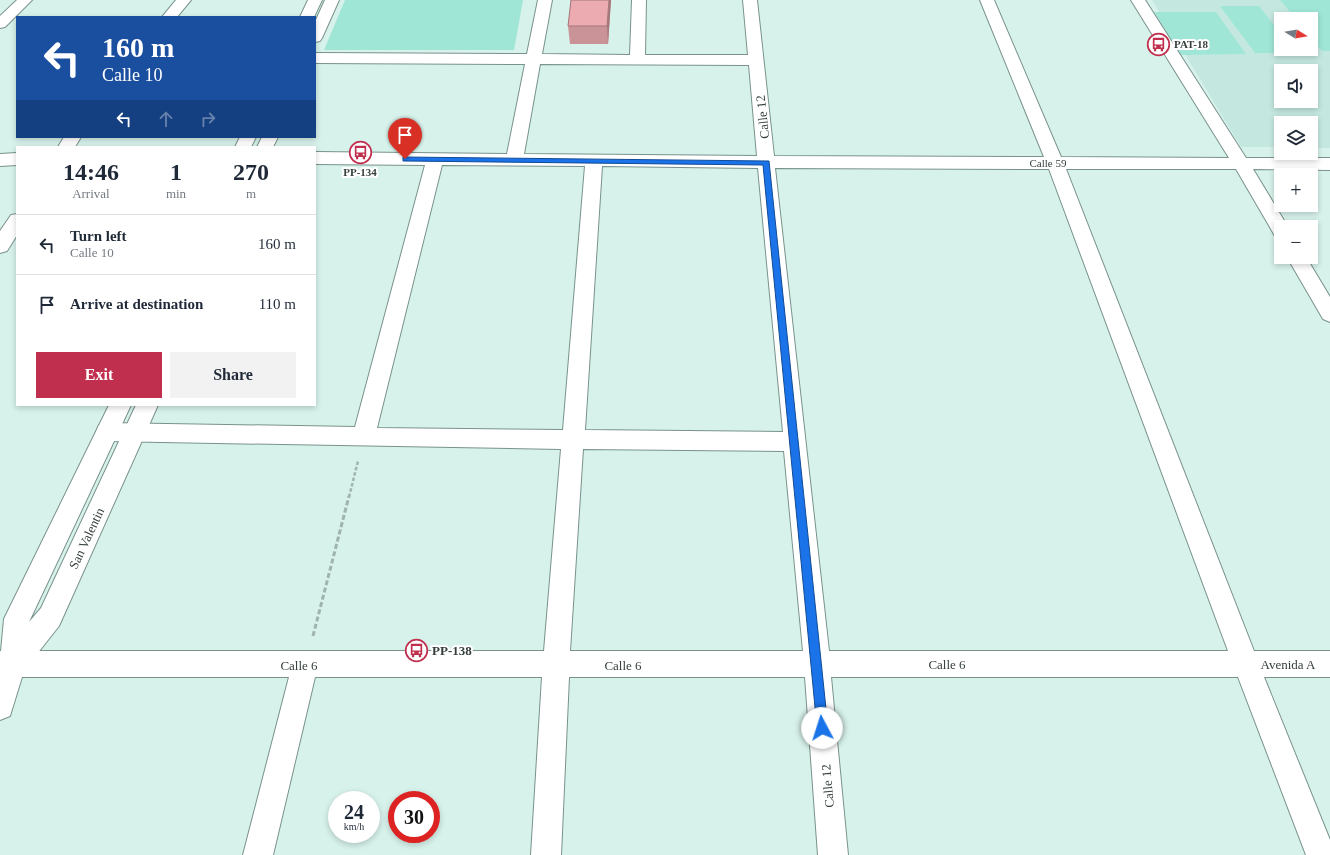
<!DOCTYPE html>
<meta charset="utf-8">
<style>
body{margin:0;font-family:Georgia,serif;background:#f2f2f3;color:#1f2937;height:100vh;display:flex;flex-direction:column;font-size:15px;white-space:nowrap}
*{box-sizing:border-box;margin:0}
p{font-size:13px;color:#747a83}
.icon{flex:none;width:22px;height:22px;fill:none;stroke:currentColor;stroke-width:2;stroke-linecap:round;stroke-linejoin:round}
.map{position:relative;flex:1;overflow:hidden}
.drawer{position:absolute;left:16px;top:146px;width:300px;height:260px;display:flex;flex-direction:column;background:#fff;border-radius:0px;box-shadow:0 2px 6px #0003}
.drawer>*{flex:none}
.top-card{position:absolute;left:16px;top:16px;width:300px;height:122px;border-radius:0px;box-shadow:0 2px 6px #0003;background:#1a4fa0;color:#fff;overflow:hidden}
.needle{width:26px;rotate:101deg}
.tools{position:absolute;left:1274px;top:12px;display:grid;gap:8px}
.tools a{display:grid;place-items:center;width:44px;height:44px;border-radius:0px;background:#fff;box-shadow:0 2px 6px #0003;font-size:20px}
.speed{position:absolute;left:328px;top:791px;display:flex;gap:8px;font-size:20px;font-weight:700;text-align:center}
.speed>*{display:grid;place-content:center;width:52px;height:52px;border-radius:50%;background:#fff;box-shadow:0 2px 6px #0003;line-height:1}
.speed small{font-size:10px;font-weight:400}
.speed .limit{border:6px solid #d22;background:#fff;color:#111}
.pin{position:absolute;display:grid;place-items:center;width:34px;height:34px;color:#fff;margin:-41px -17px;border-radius:50% 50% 50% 0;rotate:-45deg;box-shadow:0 0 4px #0007}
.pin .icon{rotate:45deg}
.me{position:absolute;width:44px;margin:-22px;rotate:355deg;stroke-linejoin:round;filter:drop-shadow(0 0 3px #0008)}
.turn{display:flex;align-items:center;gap:14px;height:84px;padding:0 20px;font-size:18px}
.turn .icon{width:52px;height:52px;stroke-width:2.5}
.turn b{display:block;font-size:28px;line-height:34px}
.lanes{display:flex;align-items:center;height:38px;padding:0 20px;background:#0003;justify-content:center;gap:20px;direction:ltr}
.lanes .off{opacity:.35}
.eta{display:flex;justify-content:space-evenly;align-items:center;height:68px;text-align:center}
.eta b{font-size:24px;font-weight:600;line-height:28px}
.cta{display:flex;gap:8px;margin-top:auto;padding:8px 20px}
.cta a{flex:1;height:46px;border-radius:0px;background:#c0304e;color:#fff;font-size:16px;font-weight:600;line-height:46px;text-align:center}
.cta a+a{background:#f2f2f3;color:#1f2937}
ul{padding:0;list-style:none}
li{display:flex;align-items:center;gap:12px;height:60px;padding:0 20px;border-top:1px solid #e0e1e3}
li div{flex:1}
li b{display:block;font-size:15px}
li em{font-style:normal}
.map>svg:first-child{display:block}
.built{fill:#c4e8e0;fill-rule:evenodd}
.green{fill:#9fe6d7}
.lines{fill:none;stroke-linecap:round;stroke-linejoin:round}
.minor-casing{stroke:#79928c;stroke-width:2}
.major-casing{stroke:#79928c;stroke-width:2}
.path-far1{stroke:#9fb4af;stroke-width:2.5;stroke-dasharray:3.5 2;stroke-linecap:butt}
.path{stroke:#9fb4af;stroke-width:3;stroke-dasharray:5 2.5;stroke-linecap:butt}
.minor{fill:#fff;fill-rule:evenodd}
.major{fill:#fff;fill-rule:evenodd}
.wall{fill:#ca9397}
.shaded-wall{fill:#a4787b}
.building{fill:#ebabb0;stroke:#a4787b}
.route{fill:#1a73e8;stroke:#114b97}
.labels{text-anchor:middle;stroke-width:4;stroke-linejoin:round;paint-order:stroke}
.far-poi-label{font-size:11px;font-weight:bold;fill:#343f3c;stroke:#fff;text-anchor:start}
.far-street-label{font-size:11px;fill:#343f3c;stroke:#fff}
.street-label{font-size:13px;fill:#343f3c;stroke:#fff}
.poi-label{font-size:13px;font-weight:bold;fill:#343f3c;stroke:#fff;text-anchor:start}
</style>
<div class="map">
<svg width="1330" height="855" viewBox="0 0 1330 855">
<rect width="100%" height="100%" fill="#d7f1eb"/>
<path class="built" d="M1152,0H1330V148H1311V123H1281V147H1241ZM1281,19H1311V49H1281ZM1281,71H1311V101H1281Z"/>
<path class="green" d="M345,0H523L514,50H324Z
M1280,0H1330V51H1322L1311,38V19H1296Z
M1220,6H1259L1281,34V49H1293L1296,53H1255Z
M1154,12H1216L1246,54L1181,55Z"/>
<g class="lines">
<defs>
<path id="minor" d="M17,0H32L5,27L0,28V16Z
M176,0H191L177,17H162Z
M538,0H552L542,54L630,55L632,0H646L645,55H748L743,0H757L774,156L1044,157L980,0H994L1061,157L1229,158L1131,0H1145L1246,158H1330V170L1253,169L1288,227H1281V238L1275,236L1236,169H1066L1254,651H1330V677H1264L1330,840V855H1306L1238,677H831L848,855H818L805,677H569L561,855H531L542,677H315L273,855H243L289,677H22L10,716L0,720V651H544L561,449L107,441L99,439L96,432L99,425L107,423L355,427L425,165L315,164V152L507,154L525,64L315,63V53L527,54ZM540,64L749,65L757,156L524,154ZM442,165L585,166L563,430L377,428ZM602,166L758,168L783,432L585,430ZM775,168L1049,169L1228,651H829ZM583,449L784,451L803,651H570Z
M64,137H81L75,147H58Z
M17,153V165L0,166V154Z
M17,214V235L7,251L0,253V231L11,215Z
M1287,257H1306L1330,297V322L1323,319Z"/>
<path id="major" d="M308,0H322L314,17H300Z
M325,0H339L322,38L320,41L315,42V22Z
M240,137H256L251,147H235Z
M262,137H278L273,147H257Z
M109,405H131L29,622L41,608L136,405H158L59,626L22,673L13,677L4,673L0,662L4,619Z"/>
</defs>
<use href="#minor" class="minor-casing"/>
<use href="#major" class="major-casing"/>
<path class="path-far1" d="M349,497L358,461"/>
<path class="path" d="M313,636L349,496"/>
<use href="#minor" class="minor"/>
<use href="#major" class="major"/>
</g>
<path class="wall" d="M571,0H611L608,44H570L568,26Z"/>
<path class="shaded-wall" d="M609,0H611L608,44L607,26Z"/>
<path class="building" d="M571,0H609L607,26H568Z"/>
<path class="route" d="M403,157L769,161L828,728L826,732L822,734L818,732L817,728L763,165L405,161H403Z"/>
<defs>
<symbol id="bus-ring" viewBox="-11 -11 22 22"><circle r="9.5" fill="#fff" stroke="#c0304e" stroke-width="1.5"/><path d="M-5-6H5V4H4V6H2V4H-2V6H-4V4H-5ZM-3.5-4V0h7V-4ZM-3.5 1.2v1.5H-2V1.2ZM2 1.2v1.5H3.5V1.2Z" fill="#c0304e"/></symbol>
</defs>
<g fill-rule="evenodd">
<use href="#bus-ring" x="1146" y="32" width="25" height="25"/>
<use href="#bus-ring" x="348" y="140" width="25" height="25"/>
<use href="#bus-ring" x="404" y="638" width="25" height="25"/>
</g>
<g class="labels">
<g class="far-poi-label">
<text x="1174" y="48">PAT-18</text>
<text x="360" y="176" text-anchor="middle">PP-134</text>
</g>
<g class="far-street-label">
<text x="1048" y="167">Calle 59</text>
</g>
<g class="street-label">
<text transform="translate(762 117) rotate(-96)" y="5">Calle 12</text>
<text transform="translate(86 538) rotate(-65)" y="5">San Valentin</text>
<text x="947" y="669">Calle 6</text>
<text x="1288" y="669">Avenida A</text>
<text x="299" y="670">Calle 6</text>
<text x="623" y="670">Calle 6</text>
<text transform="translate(827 786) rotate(-95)" y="5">Calle 12</text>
</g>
<g class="poi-label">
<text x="432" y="655">PP-138</text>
</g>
</g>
</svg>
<div class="tools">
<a><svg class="needle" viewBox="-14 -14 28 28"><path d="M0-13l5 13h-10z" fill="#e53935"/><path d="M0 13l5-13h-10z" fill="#747a83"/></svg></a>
<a><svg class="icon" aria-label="sound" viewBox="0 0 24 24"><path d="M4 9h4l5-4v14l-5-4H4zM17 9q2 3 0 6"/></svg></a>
<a><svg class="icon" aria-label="layers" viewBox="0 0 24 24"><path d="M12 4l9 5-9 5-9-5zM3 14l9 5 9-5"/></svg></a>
<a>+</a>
<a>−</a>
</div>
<div class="speed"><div>24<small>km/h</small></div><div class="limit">30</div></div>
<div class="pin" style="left:405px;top:159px;background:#d93025"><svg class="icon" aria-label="arrive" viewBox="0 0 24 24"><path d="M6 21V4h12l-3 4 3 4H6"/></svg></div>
<svg class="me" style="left:822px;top:728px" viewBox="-20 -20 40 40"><circle r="19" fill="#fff"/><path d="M0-13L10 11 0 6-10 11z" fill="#1a73e8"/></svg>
<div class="top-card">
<div class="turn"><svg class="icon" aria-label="left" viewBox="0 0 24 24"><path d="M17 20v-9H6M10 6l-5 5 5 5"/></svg><div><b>160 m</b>Calle 10</div></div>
<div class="lanes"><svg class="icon" aria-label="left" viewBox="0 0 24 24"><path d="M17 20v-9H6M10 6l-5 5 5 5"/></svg><svg class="icon off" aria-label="ahead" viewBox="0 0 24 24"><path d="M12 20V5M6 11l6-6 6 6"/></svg><svg class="icon off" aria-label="right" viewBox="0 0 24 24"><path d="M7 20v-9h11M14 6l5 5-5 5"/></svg></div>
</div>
<section class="drawer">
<div class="eta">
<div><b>14:46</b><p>Arrival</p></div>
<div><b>1</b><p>min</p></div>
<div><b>270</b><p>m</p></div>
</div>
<ul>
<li><svg class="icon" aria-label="left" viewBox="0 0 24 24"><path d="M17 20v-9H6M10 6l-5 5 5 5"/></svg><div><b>Turn left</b><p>Calle 10</p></div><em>160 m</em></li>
<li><svg class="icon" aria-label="arrive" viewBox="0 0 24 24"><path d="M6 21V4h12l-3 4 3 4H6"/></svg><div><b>Arrive at destination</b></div><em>110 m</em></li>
</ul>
<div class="cta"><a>Exit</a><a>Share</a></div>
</section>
</div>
